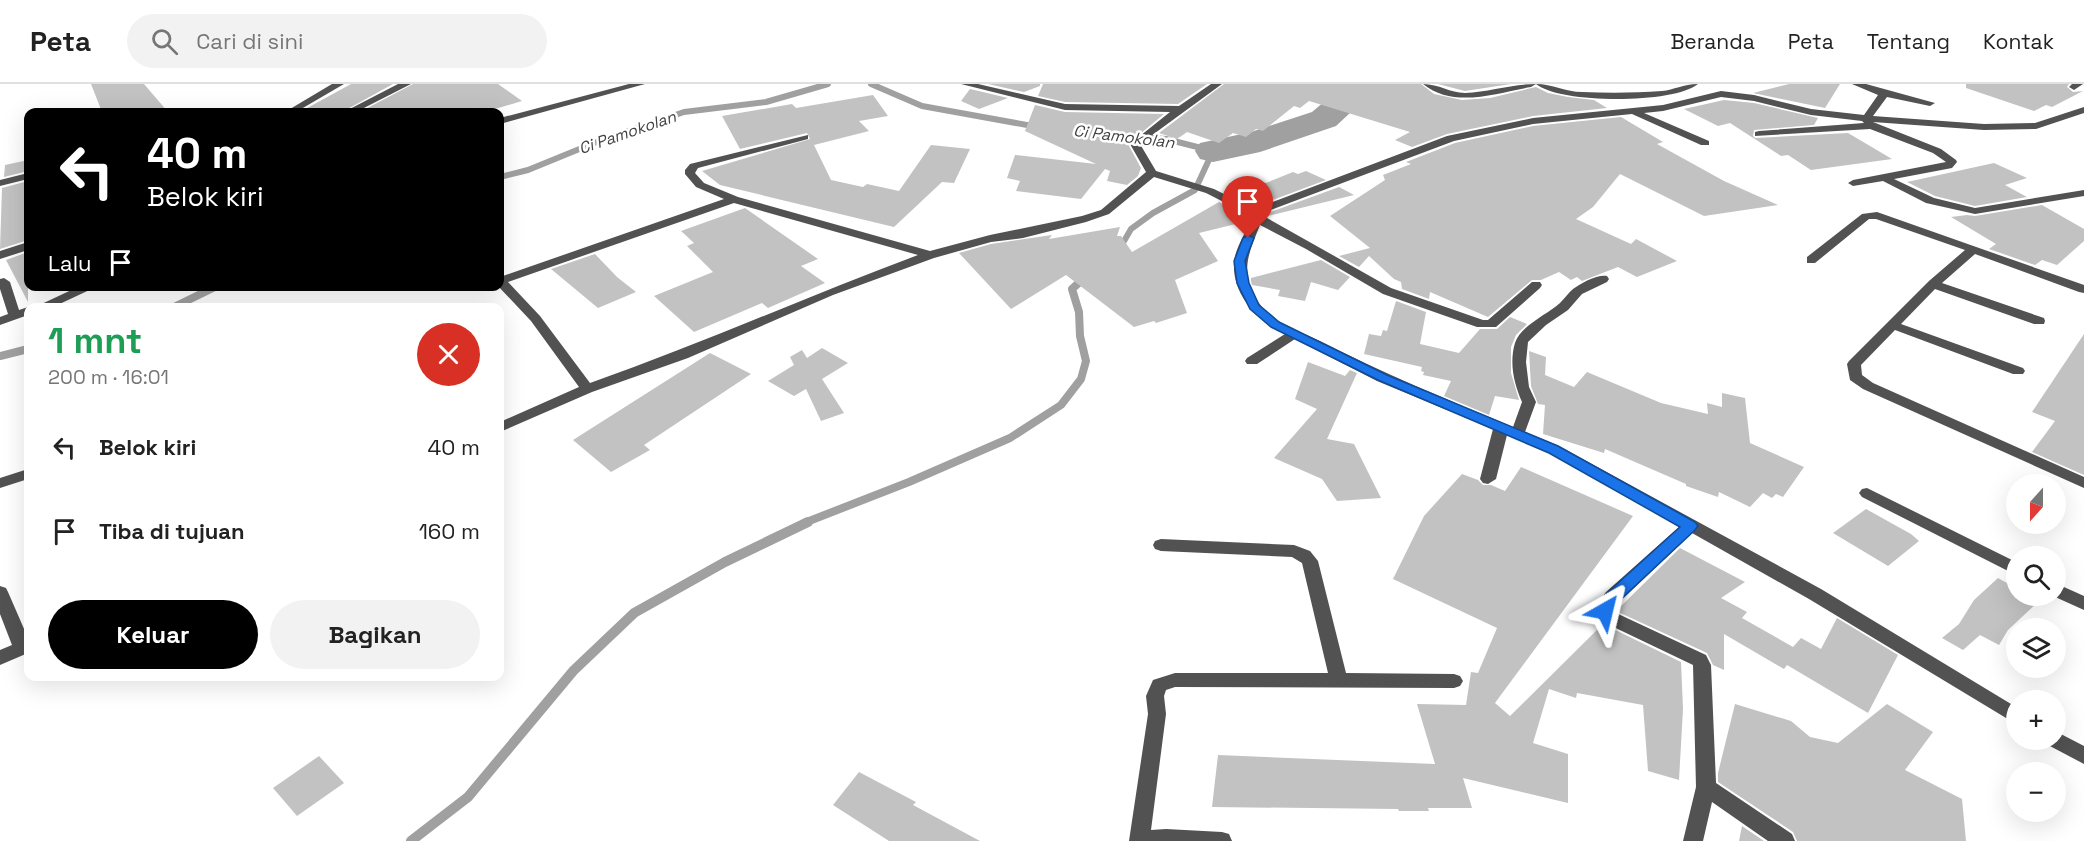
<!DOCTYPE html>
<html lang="id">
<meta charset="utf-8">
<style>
body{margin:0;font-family:"Space Grotesk",sans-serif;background:#f2f2f2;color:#222;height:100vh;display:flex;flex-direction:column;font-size:22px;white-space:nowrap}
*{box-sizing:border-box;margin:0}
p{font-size:20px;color:#767676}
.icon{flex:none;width:33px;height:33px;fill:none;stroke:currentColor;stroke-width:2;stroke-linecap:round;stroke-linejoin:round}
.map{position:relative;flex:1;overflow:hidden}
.details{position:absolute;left:24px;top:219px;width:480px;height:378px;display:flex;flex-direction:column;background:#fff;border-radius:12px;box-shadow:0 6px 24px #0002}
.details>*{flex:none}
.top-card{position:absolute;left:24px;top:24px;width:480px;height:183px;border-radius:12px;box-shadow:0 6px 24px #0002;background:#000;color:#fff;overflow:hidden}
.needle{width:39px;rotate:201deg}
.controls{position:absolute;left:2006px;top:390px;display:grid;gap:12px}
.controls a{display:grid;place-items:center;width:60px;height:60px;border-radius:50%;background:#fff;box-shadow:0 6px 24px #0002;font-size:30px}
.pin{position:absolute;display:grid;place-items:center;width:51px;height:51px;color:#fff;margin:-62px -26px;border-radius:50% 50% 50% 0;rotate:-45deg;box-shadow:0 0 6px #0007}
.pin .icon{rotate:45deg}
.me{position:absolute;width:66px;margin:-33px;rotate:37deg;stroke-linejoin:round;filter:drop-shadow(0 0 4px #0008)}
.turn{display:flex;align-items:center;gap:21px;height:126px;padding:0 24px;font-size:27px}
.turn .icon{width:78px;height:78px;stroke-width:2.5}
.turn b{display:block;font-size:42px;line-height:51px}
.then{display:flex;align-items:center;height:57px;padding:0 24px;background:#0003;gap:12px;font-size:22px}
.round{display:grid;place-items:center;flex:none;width:63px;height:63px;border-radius:32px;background:#f2f2f2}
.headline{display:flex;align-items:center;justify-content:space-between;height:102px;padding:0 24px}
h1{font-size:36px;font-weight:800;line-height:45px;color:#1e9e55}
.primary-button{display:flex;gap:12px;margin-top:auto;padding:12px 24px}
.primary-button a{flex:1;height:69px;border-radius:36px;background:#000;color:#fff;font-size:24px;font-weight:800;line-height:69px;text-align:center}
.primary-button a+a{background:#f2f2f2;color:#222}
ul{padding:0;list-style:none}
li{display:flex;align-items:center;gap:18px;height:84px;padding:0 24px}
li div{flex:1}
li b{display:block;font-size:22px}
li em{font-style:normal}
header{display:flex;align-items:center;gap:36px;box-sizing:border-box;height:84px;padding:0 30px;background:#fff;border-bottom:2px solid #e0e0e0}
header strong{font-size:28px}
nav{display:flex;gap:33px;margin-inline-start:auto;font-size:21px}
.search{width:420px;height:54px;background:#f2f2f2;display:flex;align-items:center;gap:15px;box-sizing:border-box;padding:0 21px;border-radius:33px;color:#767676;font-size:22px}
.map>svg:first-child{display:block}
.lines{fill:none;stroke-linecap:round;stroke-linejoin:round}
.stream-far2{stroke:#a0a0a0;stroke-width:6}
.stream-far1{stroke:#a0a0a0;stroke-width:8}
.stream{stroke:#a0a0a0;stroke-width:10}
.river{fill:#a0a0a0;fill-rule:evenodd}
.building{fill:#c2c2c2}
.minor{fill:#525252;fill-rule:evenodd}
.route{fill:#1a73e8;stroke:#114b97;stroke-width:1.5}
.labels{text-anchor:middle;stroke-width:5;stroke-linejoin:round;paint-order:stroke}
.far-water-label{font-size:16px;font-style:italic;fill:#414141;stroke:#fff}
</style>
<header>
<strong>Peta</strong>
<div class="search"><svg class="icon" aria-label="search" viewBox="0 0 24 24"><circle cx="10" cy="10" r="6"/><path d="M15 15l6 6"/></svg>Cari di sini</div>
<nav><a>Beranda</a><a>Peta</a><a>Tentang</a><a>Kontak</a></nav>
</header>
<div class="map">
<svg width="2084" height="757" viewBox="0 0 2084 757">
<rect width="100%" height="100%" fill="#fff"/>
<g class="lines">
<path class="stream-far2" d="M871,0L922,22L1038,43
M500,93L528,86L599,57L684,28L766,18L828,0
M1120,164L1131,145L1153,129L1195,106L1213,67L1166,55L1140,53"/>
<path class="stream-far1" d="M172,224L217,202
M0,272L28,265
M804,439L909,398L1010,354L1061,321L1081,295L1086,277L1080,252L1079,228L1072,205L1084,194"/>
<path class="stream" d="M411,757L468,713L574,586L634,529L725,478L808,438"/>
<path class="river" d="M1345,0H1381L1336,42L1260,68L1213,78L1200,75L1195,67L1200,59L1251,48L1312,28Z"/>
</g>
<path class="building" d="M91,0H144L168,28H102Z
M351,0H393L342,28H300Z
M413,0H498L522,17L485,28H360Z
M988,0H1040V2L1024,8Z
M1043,0H1207L1178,20L1065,18L1038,12Z
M1224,0H1421L1434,10L1462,16L1490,14L1536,3L1548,9L1568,13L1594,16L1607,24L1533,32L1447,50L1412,63L1395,56L1410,48L1309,17L1300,24L1294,22L1263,47L1256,45L1246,53L1233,49L1219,59L1187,48L1177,55L1159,49Z
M1438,0H1511L1465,7Z
M1789,0H1840L1825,24L1753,9Z
M1966,0H2069L2067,3L2073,8L2083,7L2052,23L2046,21L2034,27L1966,4Z
M970,5L1008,14L979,25L961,17Z
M873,11L888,32L859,37L869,47L814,61L831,96L863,103L867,100L899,107L931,61L970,65L954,99L942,98L894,143L720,101L702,87L810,55L807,49L740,65L722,32L792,20L796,24Z
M1724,16L1754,19L1818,34L1814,41L1754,46L1753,52L1755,54L1848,49L1892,75L1811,86L1788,71L1781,72L1730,39L1718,42L1684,25Z
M1035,21L1065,28L1164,30L1128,60L1141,84L1138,92L1127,101L1107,97L1110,87L1105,85L1081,115L1016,107L1020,97L1007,94L1015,71L1096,80L1025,47Z
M1621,33L1663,58L1657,60L1724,97L1778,121L1704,132L1620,90L1593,123L1576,135L1631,160L1636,155L1677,177L1637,193L1618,183L1582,197L1577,193L1571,196L1559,188L1541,196H1532L1488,233L1430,208L1429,215L1402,205L1401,198L1394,195L1369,172L1359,183L1339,172L1370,164L1330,132L1385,96L1383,91L1411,80L1406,78L1455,59L1533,42Z
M28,76V87L4,93L5,81Z
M1994,79L2027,94L2005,101L2027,113L1975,122L1935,112L1907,98Z
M1306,87L1326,96L1254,123L1231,111L1256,97L1266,99L1293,88L1298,90Z
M28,97V156L0,165L2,104Z
M1339,103L1354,111L1268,132L1265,130Z
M1219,118L1247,133L1248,137L1199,149L1218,177L1175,196L1187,229L1156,239L1154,237L1134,243L1066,191L1011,225L959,169L991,160L1052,151L1049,155L1120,143L1117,152H1121L1132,168Z
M2042,121L2084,145V157L2057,181L2042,176L2035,181L1989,165L1996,160L1951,133L1967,131L1975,132Z
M745,124L818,175L801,182L825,199L768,224L762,219L694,248L654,212L713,188L687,162L694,159L681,147Z
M28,168V218L6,176Z
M595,170L617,193L636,208L598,224L551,185Z
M1321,176L1350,193L1338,206L1311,198L1305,217L1278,212L1280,206L1252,201L1251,197V194Z
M1396,217L1426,228L1420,260L1459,269L1480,245H1497L1510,233L1527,240L1516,251L1511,263V289L1519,316L1495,312L1489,331L1444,312L1451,297L1423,291L1424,288L1421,287L1422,283L1364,270L1369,250L1381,252L1383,246L1387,247Z
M2084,250V391L2032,368L2055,337L2032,328Z
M822,264L848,279L822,295L844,329L821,337L806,305L794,312L768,297L794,281L790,273L802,266L807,274Z
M1529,267L1546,273L1545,291L1574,303L1587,288L1661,319L1708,330L1707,319L1722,323V309L1745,314L1750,359L1804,383L1783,413L1776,410L1772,414L1763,409L1750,423L1719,408L1718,413L1686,402V400L1605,365L1604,369L1543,350L1545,321L1538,320L1531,302Z
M710,269L751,290L644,361L650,366L611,388L573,356Z
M1308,278L1345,292L1350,286L1357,289L1327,355L1354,360L1381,414L1337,417L1322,395L1274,374L1317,325L1295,315Z
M1521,383L1633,432L1495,619L1510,632L1603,540L1681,578L1683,625L1679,696L1648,687L1643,621L1577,609L1576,614L1549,605L1533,659L1568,670V719L1463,694L1472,724H1428L1429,727H1399L1398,725L1212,723L1218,671L1435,680L1417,620L1466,621L1471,588L1478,589L1497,544L1393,495L1424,432L1462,390L1478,396L1483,401H1491L1505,407Z
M1866,425L1911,450L1919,457L1888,482L1833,449Z
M1680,464L1745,498L1721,514L1747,528L1742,534L1793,563L1801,554L1821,565L1837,534L1898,571L1868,629L1787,581L1784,585L1724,550V586L1713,581L1707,569L1616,527Z
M1998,494L2016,504V512H2029L2039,517L2008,546L1999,561L1980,551L1963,566L1942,554L1959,540L1974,516Z
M1735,620L1791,637L1810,653L1838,659L1887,620L1933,648L1905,686L1962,715L1966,757H1797L1793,748L1718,698V689Z
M319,672L344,699L297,732L273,704Z
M859,688L916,718L913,721L980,757H889L833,721Z
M1742,742L1764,757H1739Z"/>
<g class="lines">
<path class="minor" d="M332,0H344L296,28H285Z
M398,0H411L356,28H344Z
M629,0H645L500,40V34Z
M961,0H978L1065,20L1179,22L1211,0H1222L1140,60L1156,87L1214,105L1254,125L1447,52L1533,34L1663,21L1721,7L1754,11L1811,25L1864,31L1878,11L1852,0H1866L1935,19L1930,22L1887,13L1873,32L1984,40L2035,39L2084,23V29L2036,45L1984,46L1873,38L1941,65L1956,76L1957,78L1952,84L1894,95L1934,114L1975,124L2084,106V112L1975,130L1926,119L1883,97L1853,102L1848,99L1853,96L1946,78L1933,69L1870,45L1755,52V48L1759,47L1864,39L1862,37L1811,31L1754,17L1721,13L1663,27L1644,29L1709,57V61H1701L1632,30L1533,40L1454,57L1260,130L1391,204L1483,236H1488L1532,198H1540L1542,201L1540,204L1496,243H1477L1383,210L1306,165L1260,141C1248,171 1239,188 1259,219C1271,238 1300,248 1320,257C1383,289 1448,316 1513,343L1522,318C1514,300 1509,279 1515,259C1520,242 1548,230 1560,219C1565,214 1568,209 1573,205C1581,199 1598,190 1607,192L1609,195L1607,198L1582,210L1568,226L1546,241L1528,258L1526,278L1529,303L1536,318L1525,348L1559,362L1821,505L2016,623V640L1809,515L1692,449L1613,524L1614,528L1706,571L1711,581L1716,699L1792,750L1795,757H1768L1712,718L1703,757H1683L1696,703L1693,581L1601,537L1595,523L1606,508L1680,442L1549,368L1507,351L1496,395L1488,400L1483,399L1480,395L1493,345L1377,297L1295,255L1257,280H1247L1245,277L1247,274L1285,250C1258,236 1232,212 1234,178C1235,165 1246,148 1251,135L1249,131L1206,109L1154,93L1109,130L1086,138L1023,154L991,158L934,174L833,211L688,274L592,308L500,348V338L579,303L531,237L498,202L500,193L724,115L696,103L685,90V86L690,80L808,51V55L698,84L695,89L704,99L738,113L930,167L990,151L1082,132L1101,126L1146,88L1130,60L1170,28L1065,26ZM734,119L918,171C808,212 701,260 590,299L540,232L508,198Z
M1423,0C1439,0 1450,9 1465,9C1489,8 1511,0 1536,0L1531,3C1496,9 1454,25 1423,0Z
M1536,0C1552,0 1566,8 1582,8C1608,9 1635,9 1662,7C1674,6 1683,0 1698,0C1674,20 1560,20 1536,0Z
M2072,0H2083L2074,6L2069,3Z
M28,89V95L0,102V96Z
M1877,128L2084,201V209L2079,208L1975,170L1942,199L2044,234L2045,237L2044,240H2034L1935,205L1901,240L2023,284L2025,287L2023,290H2013L1895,246L1861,281L1862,291L1873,299L2084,393V404L1863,305L1850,296L1847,280L1849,277L1929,197L1965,166L1876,135H1869L1815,179H1807V173L1862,130Z
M28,158V166L0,175V167Z
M4,194L10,198L19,226L28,223L29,224L28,231L0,241V233L8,230L0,205V195Z
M80,202H98L51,224H33Z
M28,385V395L0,404V394Z
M1867,404L2016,478V491L1862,413L1859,409L1862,405Z
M1161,455L1294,461L1310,467L1318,477L1346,589L1454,590L1460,592L1463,597L1460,602L1454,604L1175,603L1166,606L1164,612L1166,630L1151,746L1166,745L1222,748L1229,750L1232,757H1129L1148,630L1146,612L1153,596L1175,589H1328L1302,479L1292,473L1161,467L1155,465L1153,461L1155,457Z
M2055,499L2084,512V526L2053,512H2055Z
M0,502L6,504L8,508L28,554V569L0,581V566L12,561L0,530Z
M2055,647L2084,662V680L2048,661L2046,656H2055Z"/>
</g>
<path class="route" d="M1248,151L1254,154L1245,177L1249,199L1259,221L1279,238L1387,291L1558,362L1695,438L1698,442L1695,446L1618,518L1610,532H1599L1596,524L1607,509L1680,443L1549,369L1378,296L1271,243L1250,225L1237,199L1234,177L1243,154Z"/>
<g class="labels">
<g class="far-water-label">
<text transform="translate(627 48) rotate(-19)" y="6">Ci Pamokolan</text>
<text transform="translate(1124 52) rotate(7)" y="6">Ci Pamokolan</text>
</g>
</g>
</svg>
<div class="controls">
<a><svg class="needle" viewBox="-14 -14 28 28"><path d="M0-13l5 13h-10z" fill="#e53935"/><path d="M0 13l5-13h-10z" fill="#767676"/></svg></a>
<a><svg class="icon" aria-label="search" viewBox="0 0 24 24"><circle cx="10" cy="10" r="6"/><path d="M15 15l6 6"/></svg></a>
<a><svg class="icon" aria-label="layers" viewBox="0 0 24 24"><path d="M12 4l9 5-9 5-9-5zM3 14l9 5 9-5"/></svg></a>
<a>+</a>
<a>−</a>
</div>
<div class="pin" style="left:1248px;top:154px;background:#d93025"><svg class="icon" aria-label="arrive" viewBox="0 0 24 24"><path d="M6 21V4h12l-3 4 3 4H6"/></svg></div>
<svg class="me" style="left:1605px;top:527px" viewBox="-20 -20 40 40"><path d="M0-17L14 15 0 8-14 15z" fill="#1a73e8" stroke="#fff" stroke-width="4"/></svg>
<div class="top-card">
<div class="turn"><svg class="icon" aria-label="left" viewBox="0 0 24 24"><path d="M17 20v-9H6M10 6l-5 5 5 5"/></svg><div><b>40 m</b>Belok kiri</div></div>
<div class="then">Lalu<svg class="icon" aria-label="arrive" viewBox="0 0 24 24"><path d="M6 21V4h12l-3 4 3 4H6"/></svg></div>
</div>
<section class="details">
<div class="headline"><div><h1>1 mnt</h1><p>200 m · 16:01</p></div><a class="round" style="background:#d93025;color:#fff"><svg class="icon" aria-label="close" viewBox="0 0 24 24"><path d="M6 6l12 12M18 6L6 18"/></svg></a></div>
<ul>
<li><svg class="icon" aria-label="left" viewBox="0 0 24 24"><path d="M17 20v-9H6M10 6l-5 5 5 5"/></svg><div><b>Belok kiri</b></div><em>40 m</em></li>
<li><svg class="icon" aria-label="arrive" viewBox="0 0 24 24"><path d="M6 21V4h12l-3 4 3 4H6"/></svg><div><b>Tiba di tujuan</b></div><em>160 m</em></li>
</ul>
<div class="primary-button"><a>Keluar</a><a>Bagikan</a></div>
</section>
</div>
